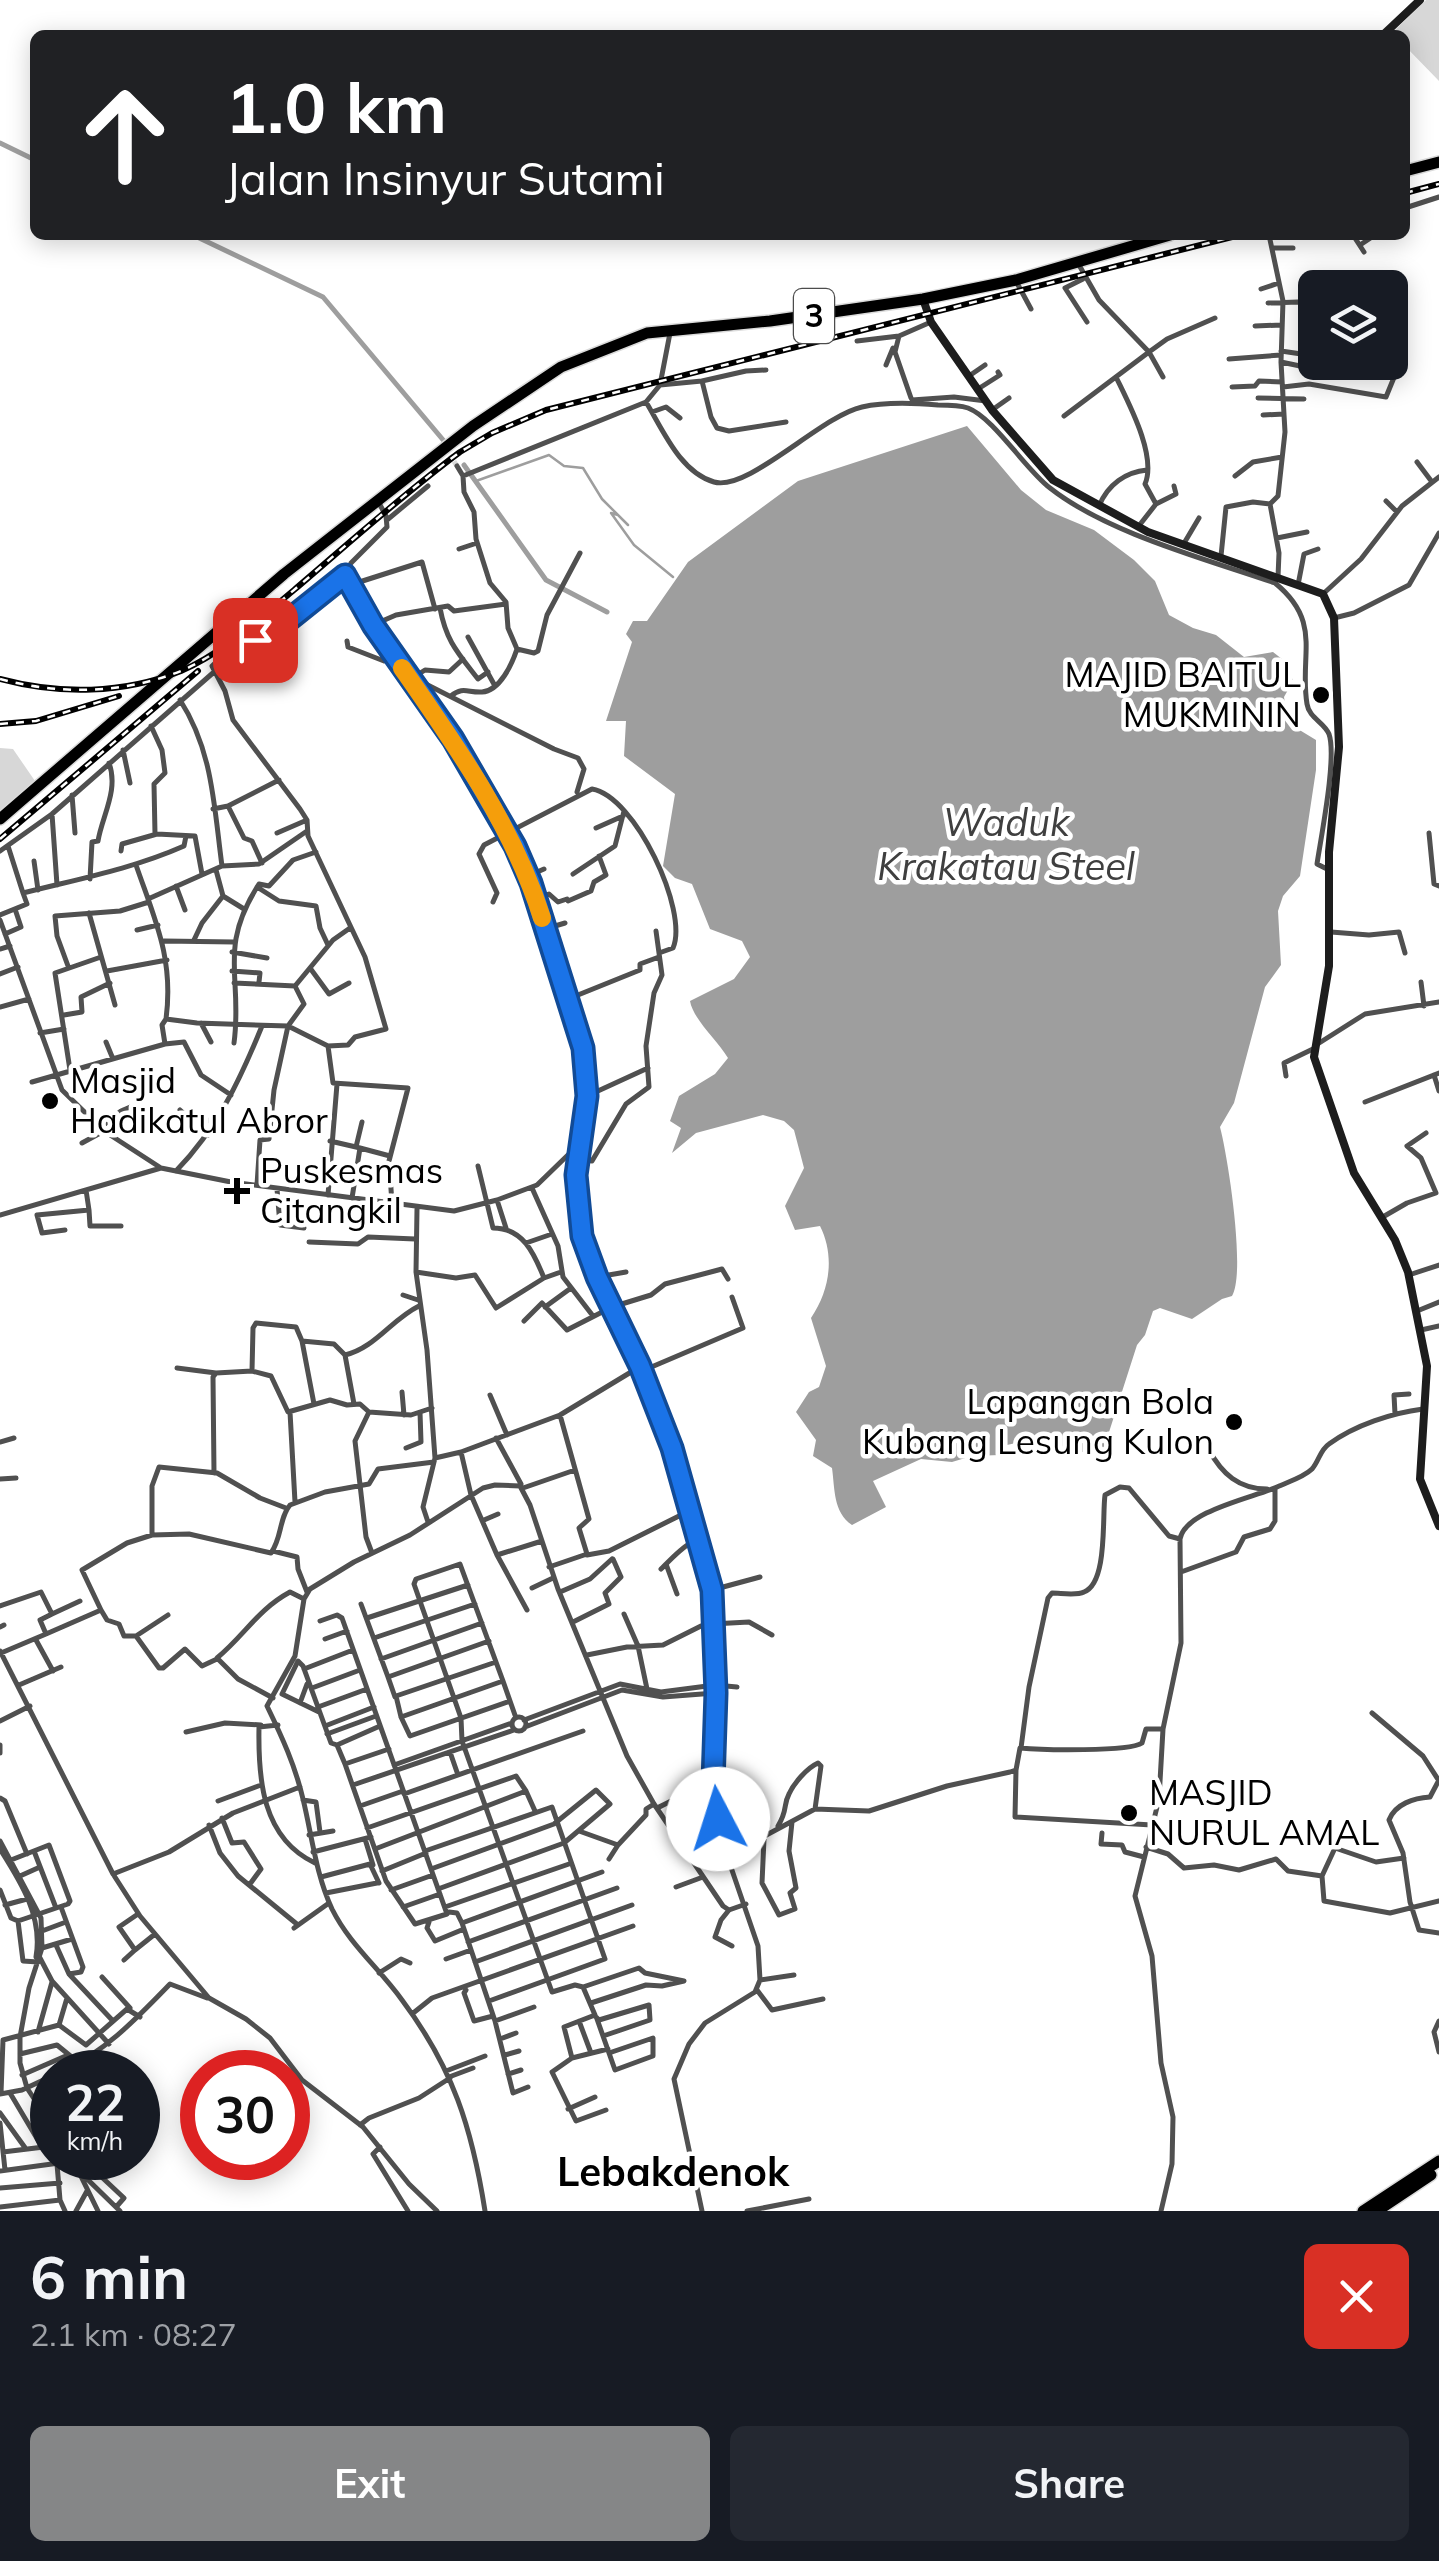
<!DOCTYPE html>
<meta charset="utf-8">
<style>
body{margin:0;font-family:Mulish,sans-serif;background:#242831;color:#f1f3f6;height:100vh;display:flex;flex-direction:column;font-size:38px;white-space:nowrap}
*{box-sizing:border-box;margin:0}
p{font-size:32px;color:#9ea1a6}
.icon{flex:none;width:55px;height:55px;fill:none;stroke:currentColor;stroke-width:2;stroke-linecap:round;stroke-linejoin:round}
.map{position:relative;height:2211px;overflow:hidden}
.side{display:flex;flex-direction:column;background:#171b24;flex:1}
.side>*{flex:none}
.hud{position:absolute;left:30px;top:30px;width:1380px;height:210px;border-radius:15px;box-shadow:0 5px 25px #0003;background:#202124;color:#fff;overflow:hidden}
.buttons{position:absolute;left:1298px;top:270px;display:grid;gap:20px}
.buttons a{display:grid;place-items:center;width:110px;height:110px;border-radius:15px;background:#171b24;box-shadow:0 5px 25px #0003;font-size:50px}
.speed{position:absolute;left:30px;top:2050px;display:flex;gap:20px;font-size:50px;font-weight:700;text-align:center}
.speed>*{display:grid;place-content:center;width:130px;height:130px;border-radius:50%;background:#171b24;box-shadow:0 5px 25px #0003;line-height:1}
.speed small{font-size:25px;font-weight:400}
.speed .limit{border:15px solid #d22;background:#fff;color:#111}
.pin{position:absolute;display:grid;place-items:center;width:85px;height:85px;color:#fff;margin:-42px;border-radius:20px;box-shadow:0 5px 15px #0006}
.me{position:absolute;width:110px;margin:-55px;rotate:355deg;stroke-linejoin:round;filter:drop-shadow(0 0 8px #0008)}
.turn{display:flex;align-items:center;gap:35px;height:210px;padding:0 30px;font-size:45px}
.turn .icon{width:130px;height:130px;stroke-width:2.5}
.turn b{display:block;font-size:70px;line-height:85px}
.round{display:grid;place-items:center;flex:none;width:105px;height:105px;border-radius:15px;background:#242831}
.headline{display:flex;align-items:center;justify-content:space-between;height:170px;padding:0 30px}
h1{font-size:60px;font-weight:700;line-height:75px}
.cta{display:flex;gap:20px;margin-top:auto;padding:20px 30px}
.cta a{flex:1;height:115px;border-radius:15px;background:#858687;color:#fff;font-size:40px;font-weight:700;line-height:115px;text-align:center}
.cta a+a{background:#242831;color:#f1f3f6}
.map>svg:first-child{display:block}
.green{fill:#d7d7d7}
.water{fill:#9e9e9e}
.lines{fill:none;stroke-linecap:round;stroke-linejoin:round}
.stream{stroke:#9e9e9e;stroke-width:2.5}
.canal{stroke:#9e9e9e;stroke-width:5}
.street-tunnel{stroke:#d9d9d9;stroke-width:5;stroke-dasharray:5 2.5;stroke-linecap:butt}
.highway-casing{stroke:#dbdbdb;stroke-width:14}
.street{stroke:#505050;stroke-width:5}
.secondary{stroke:#1d1d1d;stroke-width:8}
.highway{stroke:#000;stroke-width:11}
.rail-casing{stroke:#000;stroke-width:6}
.rail{stroke:#fff;stroke-width:2.5;stroke-dasharray:8;stroke-linecap:butt}
.route-casing{stroke:#114b97;stroke-width:25}
.route{stroke:#1a73e8;stroke-width:18}
.slow{stroke:#f59e0b;stroke-width:18}
.poi-dot{fill:#000;stroke:#fff;stroke-width:4}
.labels{text-anchor:middle;stroke-width:9;stroke-linejoin:round;paint-order:stroke}
.shield{fill:#fff;stroke:#4c4c4c;stroke-width:2.5}
.shield-label{font-size:32px;font-weight:bold;fill:#000}
.poi-label{font-size:35px;fill:#000;stroke:#fff;text-anchor:start}
.water-label{font-size:38px;font-style:italic;fill:#3f3f3f;stroke:#fff}
.quarter-label{font-size:40px;font-weight:bold;fill:#000;stroke:#fff}
</style>
<div class="map">
<svg width="1439" height="2211" viewBox="0 0 1439 2211">
<rect width="100%" height="100%" fill="#fff"/>
<path class="green" d="M1426,0H1439V81L1405,46V35L1391,34Z
M0,748L13,749L35,781L0,812Z"/>
<path class="water" d="M967,426L1021,490L1046,510L1094,530L1134,560L1155,581L1169,615L1193,628L1216,635L1244,657L1273,652L1287,663L1293,681L1284,697L1288,723L1316,740V770L1300,876L1283,896L1278,911L1281,965L1265,987L1234,1103L1220,1127C1228,1157 1246,1273 1232,1296L1222,1299L1192,1319L1160,1308L1153,1311L1145,1335L1137,1345L1101,1457L1034,1439L1007,1445L1000,1455L972,1456L952,1462L921,1459L873,1481L886,1507L852,1525C833,1512 835,1489 832,1468L813,1456L816,1440L796,1412L809,1392L819,1387L826,1366L811,1318C830,1290 835,1256 820,1226L795,1230L785,1206L804,1168L794,1130L784,1121L763,1115L696,1133L672,1153L681,1128L670,1121L679,1096L715,1074L728,1058C717,1040 693,1019 690,1001L734,979L750,957L742,941L710,929L692,884L675,878L663,866L675,794L624,756L626,721H606L632,642L626,634L633,621H647L688,562L798,481Z"/>
<g class="lines">
<path class="stream" d="M476,481L549,455L564,466L583,468L602,499L628,525
M618,515L611,513L634,545L673,577"/>
<path class="canal" d="M0,143L35,160
M193,235L323,297L444,441
M464,465L546,580L607,612"/>
<path class="street-tunnel" d="M450,455L457,466"/>
<defs>
<path id="highway" d="M1405,171L1439,162
M0,819L284,574L473,426L561,367L647,333L770,321L923,299L1016,280L1170,235
M1363,2211L1439,2161
M1377,2211L1431,2175"/>
</defs>
<use href="#highway" class="highway-casing"/>
<path class="street" d="M1405,208L1439,197
M1269,235L1283,301L1281,362L1285,432L1278,496L1270,504L1279,553L1278,577
M1353,235L1364,252
M1360,245L1375,235
M1273,248H1293
M1079,265L1099,300L1149,352L1167,339L1215,318
M1083,279L1065,288L1087,322
M1017,283L1031,309
M1261,289L1279,283
M1268,303L1298,302L1315,310
M1255,326L1282,325
M899,336L895,352L911,398
M857,341L899,336L931,322
M1281,351L1315,356
M1229,359L1281,355
M1281,362L1324,371
M886,365L893,348
M969,376L985,365
M1116,377C1129,404 1157,456 1145,484L1156,504
M702,381L746,371L766,370
M660,385L670,333
M1232,387L1255,386L1259,381L1282,382
M1283,387L1309,384L1386,397L1395,375
M978,389L1000,375L998,372
M1258,398L1304,399
M912,400L954,397L986,401
M646,402L660,385L702,381L711,417L717,428L729,431L786,422
M992,410L1009,398
M652,412L666,407L680,418
M1263,415L1284,414
M1064,416L1149,352L1163,377
M1417,462L1432,482
M457,466L463,476
M1235,476L1253,462L1282,457
M1386,501L1397,512
M379,503L386,516L387,527L351,563L345,575L373,625L453,739L522,859L583,1048L587,1096L575,1175L582,1236L597,1277L641,1366L672,1448L711,1582L716,1693L714,1792L723,1844L758,1946L760,1980L755,1992L705,2023L689,2044L674,2079L702,2211
M1099,506C1108,484 1126,472 1147,470
M387,520L428,486
M1138,527L1156,504L1176,494L1174,486
M1277,538L1307,532
M1183,545L1199,518
M459,549L477,543
M1221,556L1226,507L1253,502L1270,504
M350,585L422,562L435,609
M1298,585L1304,554L1318,549
M1323,594L1361,559L1402,506L1439,477
M440,608C446,641 458,653 478,679L488,672
M1334,618L1354,613L1409,585L1439,533
M373,625L396,615L448,606L454,611L506,604
M468,637L495,686
M347,641L348,647L384,661L394,657
M517,649L534,653L538,651L547,615L580,553
M410,676L554,749L578,758L584,769L577,792
M414,677L425,670L449,672L463,659
M451,696C463,686 468,693 482,692C500,691 512,664 517,649L508,628L506,602L490,583L476,539L474,512L464,492L463,476L646,402C663,430 680,472 714,482C748,492 821,416 862,407C884,402 915,403 938,405C948,405 959,405 968,408C994,418 1025,469 1050,488C1107,533 1206,559 1275,583C1323,622 1299,655 1307,704C1309,718 1324,722 1329,734C1337,757 1321,837 1317,864L1329,870
M151,726L162,750L165,773L154,784L155,834
M123,750L130,783
M72,795L75,833
M228,806L279,780
M213,809L228,806L244,838L252,841L262,863
M52,814L57,885
M596,828L623,816
M277,833L307,820
M1429,833L1434,884L1439,886
M8,846L23,893
M0,851L52,814L214,672
M121,851L122,844L157,834L195,836L202,874
M34,861L38,890
M136,865C155,920 174,959 166,1019L197,1023L288,1026L328,1046L348,1045L355,1037L386,1029L365,957L308,836L307,820L300,809L233,720L225,691L212,666L230,649L280,627L345,575
M222,866L259,864L307,831
M216,870L223,896L244,909
M573,874L615,846L624,811
M528,876L544,869
M90,879L92,842L98,841C102,816 119,790 109,763
M176,886L185,910
M257,887L279,901L316,906L320,928L328,945
M148,899L222,866C214,807 213,751 180,700
M536,899L549,894L558,902L567,899L568,901L591,891L594,882L606,875L599,856
M493,902L497,893L479,854L484,845L592,789C635,796 689,911 673,948L659,953L662,975L654,993L646,1046L649,1087L626,1104L592,1161L575,1159
M89,913L115,1005
M0,915L27,904L23,893C78,879 132,869 184,846L186,836
M0,920L62,1090L104,1131L161,1168L231,1182L454,1211L497,1200L537,1185L570,1153L576,1140
M545,929L565,923
M137,930L158,925
M656,931L659,953
M1331,932L1369,935L1399,932L1405,953
M5,934L21,927L15,909
M194,940L202,923L223,896
M164,941L234,942
M0,949L10,946
M232,952L267,958
M68,966L57,936L55,916L120,911L149,902
M310,968L329,994L349,983
M107,971L167,960
M232,971L260,973L259,982
M0,974L18,967
M1421,982L1424,1006
M234,983L295,986L333,940L350,928
M568,999L640,970V964L659,957
M0,1007L29,999
M64,1015L82,1012L81,997L110,983
M201,1023L211,1042
M40,1033L64,1029
M106,1042L113,1059
M234,1043C243,977 217,949 259,884L269,886L293,860L316,852
M165,1044L184,1042L201,1075L231,1095
M1316,1045L1365,1014L1439,1002
M328,1046L333,1083L408,1088L389,1161L392,1203
M70,1070L55,973L101,957
M1434,1075L1439,1091
M1286,1076L1284,1063L1315,1048
M32,1082L165,1044L162,1025L166,1019
M587,1096L648,1068
M1365,1102L1439,1073
M180,1110L208,1135
M195,1114L216,1124
M100,1128L121,1111L135,1105
M330,1141L356,1147
M82,1143L104,1131
M360,1148L356,1147L362,1122
M478,1166L493,1228C523,1228 534,1253 544,1278L561,1272
M176,1171C217,1129 240,1080 262,1026
M257,1185L260,1140L269,1139L274,1090L288,1026L304,1004L295,986
M532,1188L558,1246L563,1277L593,1316
M277,1189L280,1225L304,1228
M328,1195L337,1084
M352,1198L360,1148L390,1156
M497,1200L506,1228
M417,1209L416,1272L427,1350L435,1458L423,1507L428,1522
M89,1210L90,1226H121
M0,1215L161,1168
M1381,1218L1407,1203L1436,1193L1421,1158L1407,1146L1426,1133
M65,1230L42,1233L37,1215L89,1210L86,1190
M309,1242L358,1244L368,1237L415,1239
M526,1243L552,1234
M416,1272L456,1278L475,1275L496,1308L544,1278
M1409,1275L1439,1265
M597,1277L626,1272
M403,1295L418,1300
M545,1307L571,1288
M1417,1311L1439,1302
M524,1321L542,1303L567,1330L612,1307L651,1295L665,1284L722,1269L728,1279
M1421,1330L1439,1326
M302,1341L314,1404
M345,1355C375,1348 392,1319 419,1306
M177,1368L216,1373
M252,1371L271,1376L288,1412L330,1400L347,1405L360,1404L369,1412L411,1415L432,1408
M642,1371L743,1328L732,1297
M402,1392L404,1415
M490,1395L507,1435
M290,1412L295,1502
M369,1412L355,1441L366,1537L372,1553
M1395,1414L1394,1395L1409,1394
M496,1438L521,1484
M0,1442L14,1438
M406,1448L421,1442L420,1412
M1209,1450C1222,1474 1239,1489 1267,1489
M461,1452L471,1495L497,1555
M435,1458L461,1452L560,1415L641,1366
M214,1473L213,1377L216,1373L252,1371L253,1328L256,1323L296,1327L302,1341L334,1344L345,1355L354,1404
M0,1479L16,1478
M523,1488L575,1470
M484,1520L498,1514
M152,1535V1486L159,1467L217,1473L260,1498L286,1508
M1180,1539C1185,1511 1252,1498 1277,1487C1288,1482 1304,1477 1312,1469C1319,1461 1320,1450 1329,1444C1355,1425 1392,1413 1423,1409
M273,1551L297,1557L298,1569L307,1592
M587,1555L609,1551L689,1511
M666,1564L677,1594
M549,1567L587,1554L579,1528L589,1519L560,1415
M661,1569C672,1558 684,1545 698,1539
M1181,1572L1236,1552L1244,1537L1270,1529L1275,1521V1488
M532,1588L553,1578
M712,1590L760,1577
M560,1592L590,1579L612,1559
M361,1604L388,1677L489,1641
M0,1606L41,1592L52,1614L40,1620L46,1634L1,1653
M101,1610L107,1620L119,1624L124,1636H136
M527,1610L497,1555L542,1541
M52,1614L80,1601
M624,1614L638,1646L647,1689
M168,1615L136,1636L159,1668H163L185,1649L202,1666L217,1659
M367,1618L468,1585
M573,1622L609,1604L605,1593L621,1577L613,1559
M712,1624L749,1622L772,1635
M0,1627L4,1625
M46,1634L101,1610L82,1570L127,1543L152,1535L189,1534L271,1553C282,1538 279,1518 290,1505L325,1492L369,1484L378,1469L434,1462
M374,1638L475,1604
M325,1639L347,1631
M36,1640L53,1671
M0,1651L113,1874L140,1916L209,1998L246,2019L270,2038L302,2080L363,2127L409,2184L437,2211
M587,1655L627,1647L663,1645L701,1626L712,1625
M381,1659L482,1623
M496,1662L460,1564L416,1579L414,1584L461,1718L462,1741L552,1992L575,1985L583,1987L595,2015L564,2027L572,2058L552,2072L576,2121L606,2110
M304,1669L353,1650
M388,1677L395,1697
M19,1685L61,1667
M312,1688L360,1670
M273,1698L238,1679L217,1658C245,1635 257,1610 290,1592L304,1599
M510,1701L410,1736L401,1717L503,1681L516,1718
M300,1703L307,1684
M318,1707L367,1689
M319,1712L282,1694L298,1661L303,1666L331,1743L337,1745L345,1764L386,1881L415,1924L447,1914L342,1618L337,1615L320,1621
M1372,1713L1423,1756L1439,1781
M401,1717L396,1696L496,1662L503,1681
M512 1724a7 7 0 1 1 14 0a7 7 0 1 1-14 0Z
M524,1720L620,1684L661,1692L715,1685L737,1687
M0,1721L30,1706
M278,1725L259,1727C258,1779 262,1838 315,1863
M325,1726L374,1707
M525,1727L622,1690L663,1697L715,1693
M186,1732L225,1723L261,1725
M327,1734L376,1716
M0,1745V1753
M337,1745L380,1726
M1021,1748L1029,1687L1048,1598L1052,1593C1061,1593 1076,1596 1084,1592C1108,1583 1102,1516 1105,1495L1120,1487L1129,1488L1169,1536L1180,1539L1181,1643L1163,1729L1159,1799L1135,1896L1152,1956L1161,2063L1173,2117L1172,2164L1161,2211
M450,1752L458,1775
M345,1764L389,1749
M394,1765L512,1723
M1016,1770L1015,1817L1152,1825
M1439,1780L1430,1797C1414,1798 1395,1804 1389,1820L1403,1853L1410,1902L1419,1930L1439,1933
M353,1785L514,1730
M404,1794L583,1731
M0,1798L5,1801L27,1854
M303,1800L316,1802L320,1832
M218,1801L261,1785
M360,1806L403,1791
M657,1808C671,1802 701,1784 712,1783
M222,1818L232,1843L244,1842L261,1869L250,1884
M209,1825L220,1853L238,1876L298,1925
M778,1826C788,1810 783,1805 789,1794C794,1783 807,1768 818,1763L821,1766L815,1809
M367,1828L516,1776L526,1791
M579,1831L618,1845L646,1815V1809L654,1804
M1102,1833L1101,1844L1122,1845L1125,1852L1144,1857
M309,1835L333,1831
M365,1839L373,1865
M764,1839L762,1883L779,1915L795,1909L790,1893L796,1888L789,1851L792,1822
M0,1841L41,1918L42,1948L29,1988L20,2037V2063L27,2088L52,2126
M1146,1847L1168,1854L1184,1868L1214,1865L1239,1870L1276,1859L1288,1871L1322,1876L1324,1901L1390,1913L1439,1901
M0,1849C21,1882 43,1917 36,1957
M375,1849L526,1791L535,1811
M34,1851L56,1908
M425,1851L552,1807L605,1959L489,2001
M313,1852L371,1837
M727,1856L815,1809L869,1811L947,1786L1010,1772L1016,1770L1020,1748C1041,1750 1129,1752 1142,1743L1146,1729H1163
M609,1859L618,1845
M11,1860L49,1845L70,1901L68,1904L18,1921
M431,1869L554,1824L596,1790L610,1804L564,1843L438,1889
M382,1871L426,1853
M113,1874L169,1852L233,1813L300,1787
M20,1876L40,1867
M1322,1876L1335,1848L1376,1862L1404,1858
M321,1877L370,1864L379,1883
M676,1887L703,1877
M0,1890L11,1918L18,1921L23,1961L38,1962
M391,1890L433,1875
M326,1893L377,1883
M5,1905L27,1899
M61,1907L83,1967L81,1972L69,1974
M403,1907L440,1894
M445,1907L569,1864
M729,1910L721,1920L715,1937L732,1946
M449,1912L457,1913L462,1923L495,2021L534,2007
M429,1922L427,1928L435,1941L464,1929
M462,1923L602,1872
M294,1928L329,1903
M42,1931L66,1922
M468,1942L617,1888
M56,1945L69,1974L113,2021
M42,1948L72,1939
M135,1950L155,1934
M40,1958L52,1981L109,2044
M446,1959L471,1950
M124,1960L135,1950L119,1927L138,1914
M475,1962L632,1905
M379,1973L401,1959L410,1963
M102,1977L130,2008
M760,1980L794,1975
M583,1987L639,1968L645,1973L684,1981L662,1986L646,1985L591,2003
M466,1990L464,1993L474,2021L493,2016
M757,1990L772,2010L823,1999
M412,2014L432,1998L633,1926
M595,2016L599,2020L649,2005L650,2020L603,2036L597,2019
M495,2021L513,2093L528,2087
M579,2021L591,2053
M1439,2021L1434,2032L1439,2052
M59,2025L86,2045L127,2009L140,2017
M38,2032L52,1982
M603,2036L609,2053L653,2038V2056L615,2070L609,2053
M500,2039L516,2033
M20,2054L57,2045L79,2063
M505,2055L519,2051
M572,2058L608,2049
M84,2062L94,2072
M446,2071L485,2056
M61,2072C106,2051 136,2019 170,1984L207,1998
M508,2074L521,2070
M22,2075L68,2055
M449,2077L473,2068
M1,2093L3,2040L59,2025L67,1998
M10,2093L42,2147
M0,2094L22,2090L52,2076
M568,2109L595,2097
M0,2113L26,2149
M0,2123L5,2170
M360,2125L369,2118L419,2098L450,2078
M380,2147L373,2154L408,2211
M3,2152L52,2146
M72,2158L98,2211
M57,2164L60,2200L65,2211
M0,2171L74,2161
M82,2174L120,2211
M83,2174L92,2168L124,2198L117,2206
M0,2188L60,2183
M0,2207L60,2200
M76,2211L87,2191
M485,2211C472,2128 453,2068 402,2000C379,1968 350,1945 332,1909C316,1875 312,1836 303,1799C295,1765 282,1737 267,1706L295,1656L304,1599L310,1589L354,1562L410,1535L483,1488L495,1485L520,1486L530,1505L558,1589L627,1756L654,1804L723,1906L729,1910L746,1904
M747,2211L809,2199"/>
<path class="secondary" d="M1383,35L1420,0
M923,299L931,322L992,410L1053,480L1148,532L1323,594L1334,618L1339,747L1329,852V966L1314,1057L1354,1173L1395,1240L1408,1272L1427,1366L1420,1479L1439,1526"/>
<use href="#highway" class="highway"/>
<defs>
<path id="rail" d="M1405,193L1439,184
M0,679C60,695 123,694 181,671C223,653 259,619 294,590C348,544 402,495 460,452L492,433L546,410L1240,235
M0,724L36,721L119,696
M0,839L198,671"/>
</defs>
<use href="#rail" class="rail-casing"/>
<use href="#rail" class="rail"/>
</g>
<g class="lines">
<defs>
<path id="route" d="M255,640L280,627L345,575L373,625L453,739L515,846L531,883L583,1048L587,1096L576,1175L582,1236L597,1277L640,1366L672,1448L712,1590L716,1693L713,1783L718,1819"/>
</defs>
<use href="#route" class="route-casing"/>
<use href="#route" class="route"/>
<path class="slow" d="M402,668C457,747 513,826 542,918"/>
</g>
<g class="poi-dot">
<circle cx="1321" cy="695" r="10"/>
<circle cx="50" cy="1101" r="10"/>
<path d="M232 1176h10v10h10v10h-10v10h-10v-10h-10v-10h10z"/>
<circle cx="1234" cy="1422" r="10"/>
<circle cx="1129" cy="1813" r="10"/>
</g>
<g class="labels">
<rect class="shield" x="794" y="289" width="40" height="54" rx="8"/>
<g class="shield-label">
<text x="814" y="327">3</text>
</g>
<g class="poi-label">
<text x="1301" y="687" text-anchor="end">MAJID BAITUL<tspan x="1301" dy="40">MUKMININ</tspan></text>
<text x="70" y="1093">Masjid<tspan x="70" dy="40">Hadikatul Abror</tspan></text>
<text x="260" y="1183">Puskesmas<tspan x="260" dy="40">Citangkil</tspan></text>
<text x="1214" y="1414" text-anchor="end">Lapangan Bola<tspan x="1214" dy="40">Kubang Lesung Kulon</tspan></text>
<text x="1149" y="1805">MASJID<tspan x="1149" dy="40">NURUL AMAL</tspan></text>
</g>
<g class="water-label">
<text x="1006" y="836">Waduk<tspan x="1006" dy="44">Krakatau Steel</tspan></text>
</g>
<g class="quarter-label">
<text x="673" y="2186">Lebakdenok</text>
</g>
</g>
</svg>
<div class="buttons">
<a><svg class="icon" aria-label="layers" viewBox="0 0 24 24"><path d="M12 4l9 5-9 5-9-5zM3 14l9 5 9-5"/></svg></a>
</div>
<div class="speed"><div>22<small>km/h</small></div><div class="limit">30</div></div>
<div class="pin" style="left:255px;top:640px;background:#d93025"><svg class="icon" aria-label="arrive" viewBox="0 0 24 24"><path d="M6 21V4h12l-3 4 3 4H6"/></svg></div>
<svg class="me" style="left:718px;top:1819px" viewBox="-20 -20 40 40"><circle r="19" fill="#fff"/><path d="M0-13L10 11 0 6-10 11z" fill="#1a73e8"/></svg>
<div class="hud">
<div class="turn"><svg class="icon" aria-label="ahead" viewBox="0 0 24 24"><path d="M12 20V5M6 11l6-6 6 6"/></svg><div><b>1.0 km</b>Jalan Insinyur Sutami</div></div>
</div>
</div>
<section class="side">
<div class="headline"><div><h1>6 min</h1><p>2.1 km · 08:27</p></div><a class="round" style="background:#d93025;color:#fff"><svg class="icon" aria-label="close" viewBox="0 0 24 24"><path d="M6 6l12 12M18 6L6 18"/></svg></a></div>
<div class="cta"><a>Exit</a><a>Share</a></div>
</section>
